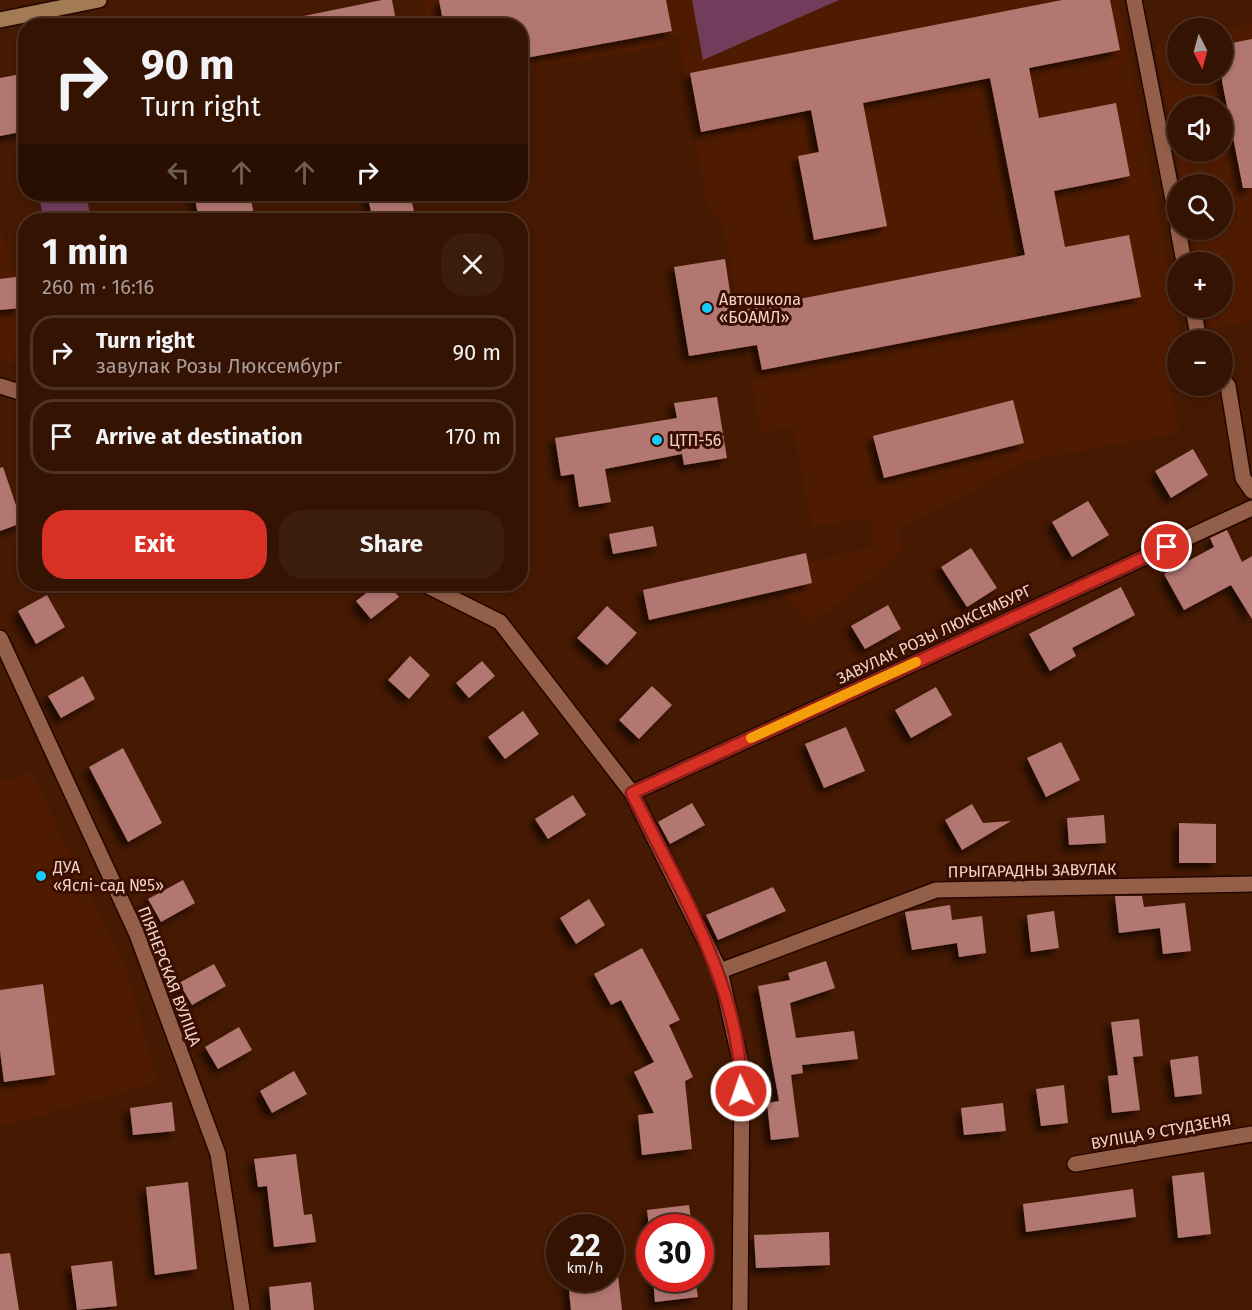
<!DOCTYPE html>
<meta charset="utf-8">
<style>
body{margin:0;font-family:"Fira Sans",sans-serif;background:#3c1c0c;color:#f1f3f6;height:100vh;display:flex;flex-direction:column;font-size:22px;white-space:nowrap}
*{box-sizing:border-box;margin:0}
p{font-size:20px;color:#a99e99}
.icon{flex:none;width:33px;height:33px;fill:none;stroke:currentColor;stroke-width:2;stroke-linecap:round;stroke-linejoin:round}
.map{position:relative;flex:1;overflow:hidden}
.sheet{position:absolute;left:18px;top:213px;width:510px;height:378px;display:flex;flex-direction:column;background:#341302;border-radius:24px;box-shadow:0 3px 9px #0003,0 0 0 2px #4e3224}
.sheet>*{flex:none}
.guide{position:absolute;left:18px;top:18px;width:510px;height:183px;border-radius:24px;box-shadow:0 3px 9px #0003,0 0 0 2px #4e3224;background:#341302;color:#f1f3f6;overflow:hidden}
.needle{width:39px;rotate:174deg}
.controls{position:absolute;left:1167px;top:18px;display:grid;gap:12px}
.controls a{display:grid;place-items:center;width:66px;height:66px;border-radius:50%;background:#341302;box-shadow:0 3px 9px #0003,0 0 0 2px #4e3224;font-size:30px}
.speed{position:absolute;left:546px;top:1214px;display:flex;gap:12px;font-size:30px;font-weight:700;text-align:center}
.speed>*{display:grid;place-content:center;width:78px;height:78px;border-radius:50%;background:#341302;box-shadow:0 3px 9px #0003,0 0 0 2px #4e3224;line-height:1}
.speed small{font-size:15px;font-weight:400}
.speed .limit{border:9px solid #d22;background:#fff;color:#111}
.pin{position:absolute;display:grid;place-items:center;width:51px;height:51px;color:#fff;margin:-26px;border:3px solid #fff;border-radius:50%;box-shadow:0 2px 6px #0007}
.me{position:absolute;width:66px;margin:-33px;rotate:357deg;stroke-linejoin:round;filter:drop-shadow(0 0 4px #0008)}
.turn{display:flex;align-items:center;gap:21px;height:126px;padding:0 24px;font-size:27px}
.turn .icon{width:78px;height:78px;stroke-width:2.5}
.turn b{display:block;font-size:42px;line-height:51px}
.lanes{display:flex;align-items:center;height:57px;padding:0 24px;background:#0003;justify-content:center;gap:30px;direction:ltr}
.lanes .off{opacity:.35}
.round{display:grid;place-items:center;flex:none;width:63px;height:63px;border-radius:24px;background:#3c1c0c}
.headline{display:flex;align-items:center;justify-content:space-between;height:102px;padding:0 24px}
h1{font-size:36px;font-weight:700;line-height:45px}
.button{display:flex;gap:12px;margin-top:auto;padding:12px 24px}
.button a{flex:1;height:69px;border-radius:24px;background:#d93025;color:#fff;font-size:24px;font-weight:700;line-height:69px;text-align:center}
.button a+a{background:#3c1c0c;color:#f1f3f6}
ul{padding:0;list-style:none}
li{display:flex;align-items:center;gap:18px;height:75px;margin:0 12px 9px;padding:0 12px;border:3px solid #4e3224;border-radius:24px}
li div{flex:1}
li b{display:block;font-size:22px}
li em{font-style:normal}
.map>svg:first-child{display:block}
.built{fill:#4f1b00;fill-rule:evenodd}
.green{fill:#723d5d}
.building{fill:#b37772;filter:url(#shadow)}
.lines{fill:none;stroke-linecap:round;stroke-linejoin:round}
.street-casing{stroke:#250500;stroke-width:18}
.secondary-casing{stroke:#250500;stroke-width:18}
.street{stroke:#945f49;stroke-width:15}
.secondary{stroke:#a27b55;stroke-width:15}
.route-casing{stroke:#8d1f18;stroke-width:15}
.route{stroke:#d93025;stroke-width:10}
.slow{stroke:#f59e0b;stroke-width:10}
.poi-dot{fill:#16cafb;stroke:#3a0e00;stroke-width:2}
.labels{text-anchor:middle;stroke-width:6;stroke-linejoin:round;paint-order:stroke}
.poi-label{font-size:16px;fill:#f2d4c7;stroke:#3a0e00;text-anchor:start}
.street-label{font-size:16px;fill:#f2d4c7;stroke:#3a0e00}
</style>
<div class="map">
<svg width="1252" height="1310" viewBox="0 0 1252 1310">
<defs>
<filter id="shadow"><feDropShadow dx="-5.5" dy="5.5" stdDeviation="3" flood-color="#0009"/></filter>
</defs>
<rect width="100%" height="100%" fill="#451902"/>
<path class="built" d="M424,0H1119L1181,340H1178L1177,359L1166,361L1179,433L1027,461L898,531L902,553L812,624L784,596L778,570L874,546L869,517L812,527L793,426L761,435L723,223L707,206L678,35L665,36L667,46L521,70L520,26L429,25Z
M1252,22V320L1210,329L1205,308H1222V262H1197L1191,230H1222V184H1182L1155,43L1177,38L1178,74H1222L1223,29ZM1178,106H1222V152H1178Z
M0,229L16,277L20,308L15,364L0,360Z
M31,772L127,970L157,1083L0,1127V782Z"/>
<path class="green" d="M692,0H839L703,60Z
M38,194H86L91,220H44Z"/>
<path class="building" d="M382,0H392L397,26H300L299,17Z
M439,0H666L672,31L520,59V26H444Z
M1062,0H1110L1120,50L1029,68L1039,118L1116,103L1130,176L1054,191L1065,247L1129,235L1141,297L762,370L757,345L689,356L674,267L725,259L733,312L1025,255L990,78L863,103L887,226L814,240L798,156L819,152L811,110L701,132L690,73Z
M1252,39V188H1243L1222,81V45Z
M26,73V131L0,136V78Z
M194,194H250L255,220H199Z
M367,194H410L416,220H373Z
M16,277L20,308L0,310V279Z
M717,397L727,458L684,465L682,454L605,469L611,502L579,507L574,474L561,476L555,438L677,418L674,403Z
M1013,400L1024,443L884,478L873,436Z
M1193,449L1208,475L1171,498L1155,471Z
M3,467L22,523L0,531V468Z
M1088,501L1109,535L1072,557L1052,522Z
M653,526L657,546L613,554L609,534Z
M1227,530L1242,562L1252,556V619L1231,585L1184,610L1164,574L1214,547L1210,538Z
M971,548L997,588L967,607L941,567Z
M806,553L812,583L649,620L643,590Z
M378,584H388L399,597L371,619L356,601Z
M1121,587L1135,615L1072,648L1076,656L1050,671L1029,634Z
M47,595L65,627L36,644L18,611Z
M888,605L901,629L865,649L851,626Z
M607,606L637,633L607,665L577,638Z
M410,656L430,675L409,699L388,680Z
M482,661L495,676L469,698L456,683Z
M83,676L95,699L61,718L48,696Z
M652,686L672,705L639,739L619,720Z
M936,687L952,715L911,738L895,710Z
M523,711L539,734L505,759L488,737Z
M846,727L865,771L824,788L805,744Z
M1061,742L1080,780L1046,797L1027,758Z
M123,748L162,823L128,842L89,767Z
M573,795L586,815L548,839L535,819Z
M692,803L705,825L670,844L658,822Z
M972,804L983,823L1011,821L962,850L945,820Z
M1104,815L1106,843L1069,845L1067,818Z
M1179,823L1216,824V863H1179Z
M183,880L195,903L161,922L148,899Z
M773,887L786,911L718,940L706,915Z
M1115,896H1142L1144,907L1185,903L1191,951L1163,954L1160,928L1119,933Z
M589,899L605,925L576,944L560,918Z
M950,905L952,920L982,916L986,953L959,957L957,943L912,950L905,912Z
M1054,911L1059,948L1031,952L1027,915Z
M642,948L680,1020L669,1025L693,1077L685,1081L692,1149L642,1155L638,1115L654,1113L634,1072L654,1062L621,1000L611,1005L594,974Z
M826,961L835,988L790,1003L796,1038L854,1031L858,1059L802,1065L803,1073L791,1075L799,1137L771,1140L767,1103L779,1101L758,986L790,980L788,973Z
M214,964L226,986L192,1005L179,983Z
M43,984L55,1075L4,1082L0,1051V990Z
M1139,1019L1143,1056L1133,1057L1140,1110L1112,1113L1108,1076L1118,1075L1111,1022Z
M239,1027L252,1050L218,1069L205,1047Z
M1198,1056L1202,1094L1175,1097L1170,1060Z
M294,1071L307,1094L272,1113L260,1091Z
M1064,1085L1068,1123L1041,1126L1036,1089Z
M172,1102L175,1131L133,1135L130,1108Z
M1003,1103L1006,1131L964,1135L961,1108Z
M296,1154L304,1215L312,1214L316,1242L274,1247L267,1186L258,1187L254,1159Z
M1204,1172L1211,1234L1178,1238L1172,1176Z
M188,1182L197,1269L155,1275L146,1187Z
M1133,1189L1136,1217L1026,1232L1023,1204Z
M689,1205L692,1227H649L647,1210Z
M829,1232L830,1265L756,1268L754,1235Z
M10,1253L19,1310H0V1254Z
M112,1261L117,1306L77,1310L71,1266Z
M618,1276L622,1310H571L568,1281Z
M653,1278H695L698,1297L655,1302Z
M311,1282L314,1310H271L269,1287Z"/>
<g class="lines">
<defs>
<path id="street" d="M1134,0L1178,225
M1178,230L1184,262
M1193,308L1199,340
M1222,378L1228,386L1243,478L1252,491
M0,386L26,394
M424,584L500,622L632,793L720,971L742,1069L740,1310
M0,638L136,932L218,1154L242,1310
M632,793L1252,508
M720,971L936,890L1252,884
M1075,1164L1252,1134"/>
<path id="secondary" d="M0,20L99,0"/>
</defs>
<use href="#street" class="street-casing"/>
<use href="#secondary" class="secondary-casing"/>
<use href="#street" class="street"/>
<use href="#secondary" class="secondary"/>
</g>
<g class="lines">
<defs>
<path id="route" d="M741,1091C742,989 676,883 632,793L1167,547"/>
</defs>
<use href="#route" class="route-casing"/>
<use href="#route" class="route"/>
<path class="slow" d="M751,738L916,662"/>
</g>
<g class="poi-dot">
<circle cx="707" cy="308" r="6"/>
<circle cx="657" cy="440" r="6"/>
<circle cx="41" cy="876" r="6"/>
</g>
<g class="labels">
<g class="poi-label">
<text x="719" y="305">Автошкола<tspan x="719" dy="18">«БОАМЛ»</tspan></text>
<text x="669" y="446">ЦТП-56</text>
<text x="53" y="873">ДУА<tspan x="53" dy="18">«Яслі-сад №5»</tspan></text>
</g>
<g class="street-label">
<text transform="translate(934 634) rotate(-25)" y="6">ЗАВУЛАК РОЗЫ ЛЮКСЕМБУРГ</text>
<text transform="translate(1032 870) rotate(-1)" y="6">ПРЫГАРАДНЫ ЗАВУЛАК</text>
<text transform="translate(170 976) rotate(69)" y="6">ПІЯНЕРСКАЯ ВУЛІЦА</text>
<text transform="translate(1161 1131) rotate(-10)" y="6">ВУЛІЦА 9 СТУДЗЕНЯ</text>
</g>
</g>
</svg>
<div class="controls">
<a><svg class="needle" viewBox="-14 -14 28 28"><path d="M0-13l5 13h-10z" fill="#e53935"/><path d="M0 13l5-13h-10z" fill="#a99e99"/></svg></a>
<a><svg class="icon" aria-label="sound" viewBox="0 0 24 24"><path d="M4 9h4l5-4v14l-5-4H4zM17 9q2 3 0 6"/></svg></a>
<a><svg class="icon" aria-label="search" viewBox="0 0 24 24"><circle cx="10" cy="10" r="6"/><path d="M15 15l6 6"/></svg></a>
<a>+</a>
<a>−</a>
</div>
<div class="speed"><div>22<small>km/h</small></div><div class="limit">30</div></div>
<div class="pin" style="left:1167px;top:547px;background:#d93025"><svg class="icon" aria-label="arrive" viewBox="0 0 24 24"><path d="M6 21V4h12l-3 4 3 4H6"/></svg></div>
<svg class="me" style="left:741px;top:1091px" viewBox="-20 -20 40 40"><circle r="17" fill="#d93025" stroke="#fff" stroke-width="3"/><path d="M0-11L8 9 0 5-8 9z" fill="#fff"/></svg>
<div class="guide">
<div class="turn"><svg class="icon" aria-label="right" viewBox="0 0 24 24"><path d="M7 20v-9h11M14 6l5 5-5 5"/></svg><div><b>90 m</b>Turn right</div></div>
<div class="lanes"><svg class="icon off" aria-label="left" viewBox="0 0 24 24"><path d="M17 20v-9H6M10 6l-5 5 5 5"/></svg><svg class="icon off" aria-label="ahead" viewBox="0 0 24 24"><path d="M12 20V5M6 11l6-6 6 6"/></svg><svg class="icon off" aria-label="ahead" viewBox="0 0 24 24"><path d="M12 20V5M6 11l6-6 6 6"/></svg><svg class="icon" aria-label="right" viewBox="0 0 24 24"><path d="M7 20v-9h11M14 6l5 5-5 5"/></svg></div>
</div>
<section class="sheet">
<div class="headline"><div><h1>1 min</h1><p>260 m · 16:16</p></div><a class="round"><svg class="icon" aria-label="close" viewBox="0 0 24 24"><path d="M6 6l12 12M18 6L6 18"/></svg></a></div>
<ul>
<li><svg class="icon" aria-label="right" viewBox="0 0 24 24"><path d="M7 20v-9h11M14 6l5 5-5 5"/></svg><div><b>Turn right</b><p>завулак Розы Люксембург</p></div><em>90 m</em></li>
<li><svg class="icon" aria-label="arrive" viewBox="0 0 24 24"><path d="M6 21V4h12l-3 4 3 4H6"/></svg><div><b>Arrive at destination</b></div><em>170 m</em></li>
</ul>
<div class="button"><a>Exit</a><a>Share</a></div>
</section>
</div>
